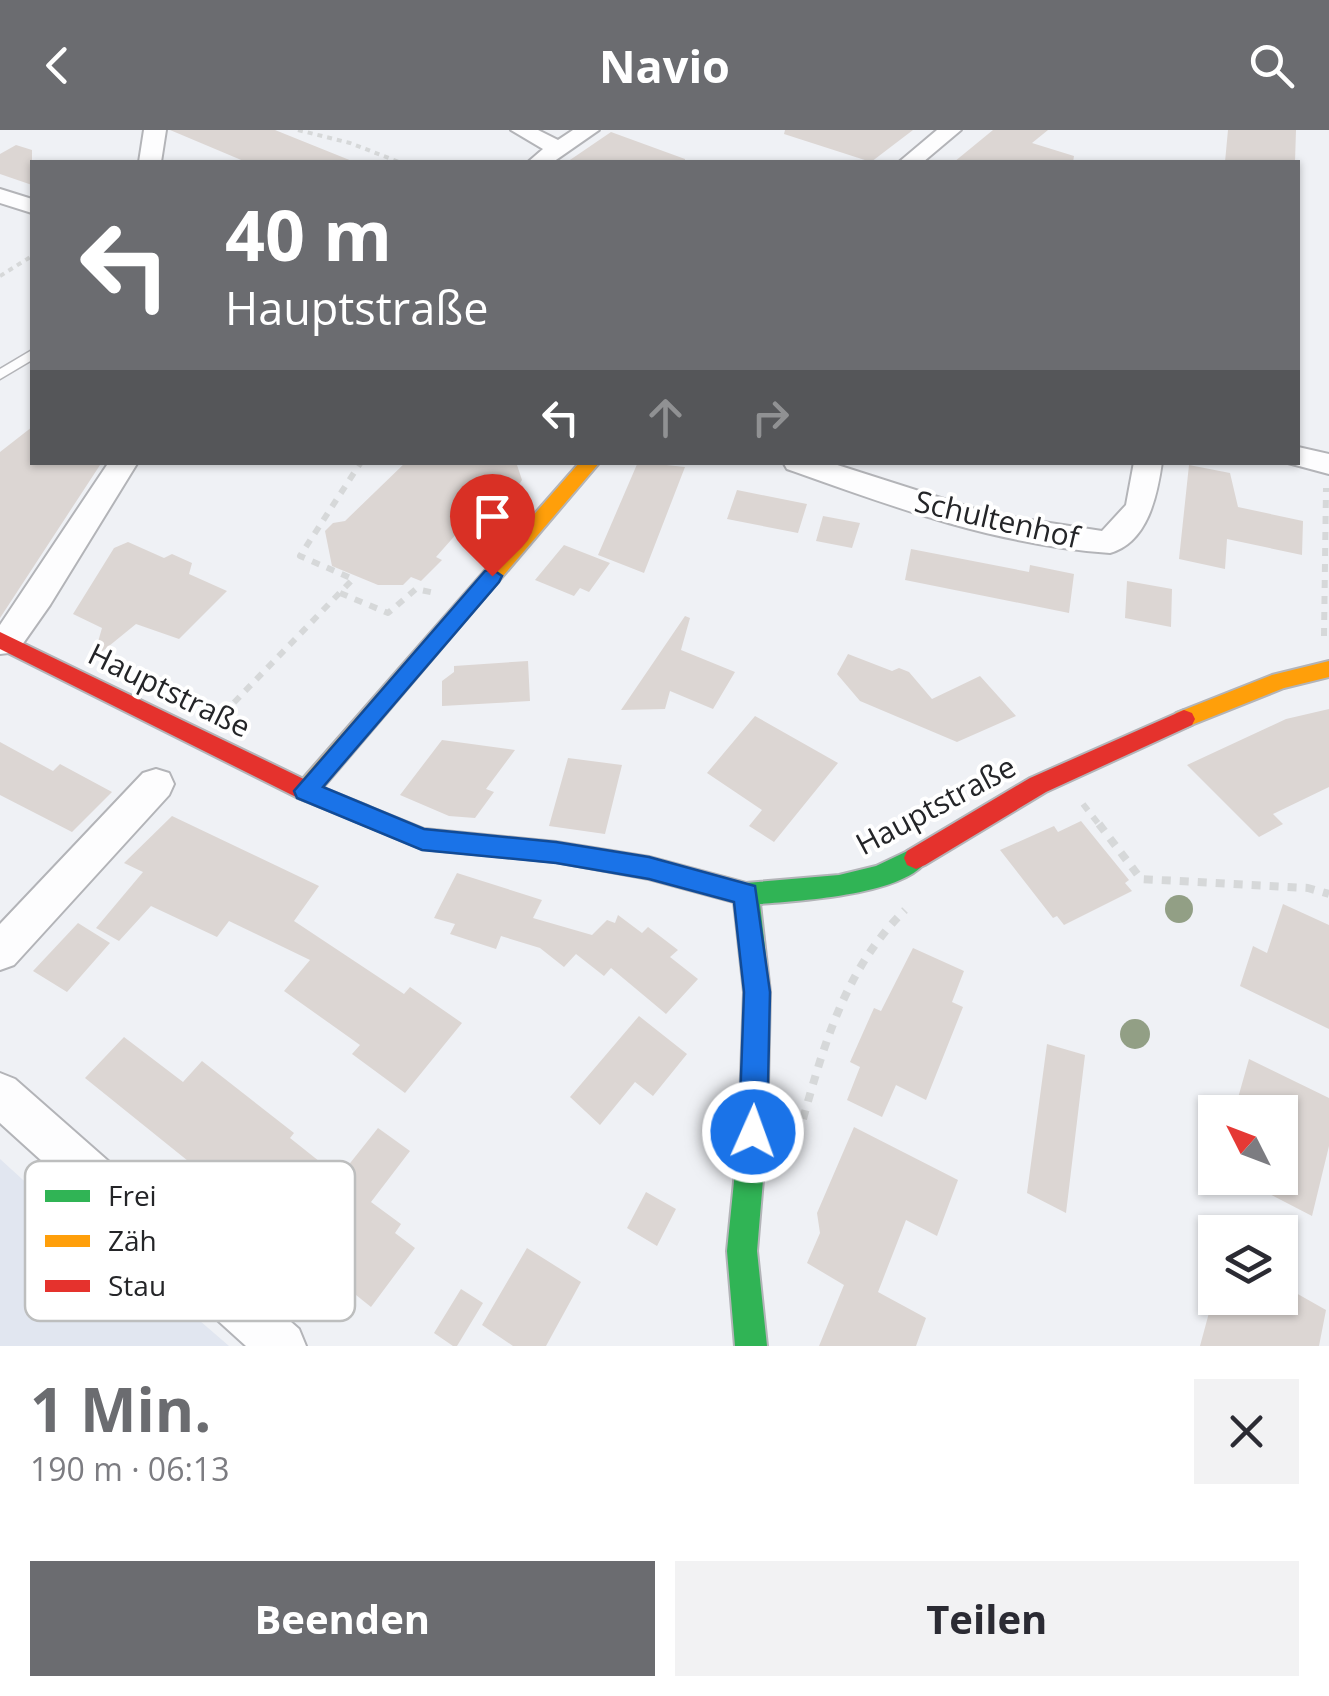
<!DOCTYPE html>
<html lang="de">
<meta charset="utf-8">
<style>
body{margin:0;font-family:"Open Sans",sans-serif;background:#f2f2f3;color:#2b2b33;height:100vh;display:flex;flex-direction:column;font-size:38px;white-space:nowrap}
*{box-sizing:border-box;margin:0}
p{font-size:32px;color:#7c7c81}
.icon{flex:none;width:55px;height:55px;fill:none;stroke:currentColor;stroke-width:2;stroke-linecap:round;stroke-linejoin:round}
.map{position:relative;height:1216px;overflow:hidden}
.drawer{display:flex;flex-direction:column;background:#fff;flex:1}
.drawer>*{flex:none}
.guide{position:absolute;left:30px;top:30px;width:1270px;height:305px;border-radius:0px;box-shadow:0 2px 8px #0004;background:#6b6c70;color:#fff;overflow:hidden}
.needle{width:65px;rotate:312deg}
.fabs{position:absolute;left:1198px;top:965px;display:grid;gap:20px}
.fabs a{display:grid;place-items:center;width:100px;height:100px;border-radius:0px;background:#fff;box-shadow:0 2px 8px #0004;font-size:50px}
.pin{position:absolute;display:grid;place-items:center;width:85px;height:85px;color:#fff;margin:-102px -42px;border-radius:50% 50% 50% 0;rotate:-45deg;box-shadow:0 0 10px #0007}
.pin .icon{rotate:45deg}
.me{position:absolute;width:110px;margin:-55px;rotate:2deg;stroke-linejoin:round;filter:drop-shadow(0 0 8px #0008)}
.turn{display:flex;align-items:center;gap:35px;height:210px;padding:0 30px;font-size:45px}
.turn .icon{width:130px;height:130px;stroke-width:2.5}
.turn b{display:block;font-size:70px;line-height:85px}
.lanes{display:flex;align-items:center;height:95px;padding:0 30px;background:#0003;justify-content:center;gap:50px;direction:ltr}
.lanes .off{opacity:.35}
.round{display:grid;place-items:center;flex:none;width:105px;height:105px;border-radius:0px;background:#f2f2f3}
.summary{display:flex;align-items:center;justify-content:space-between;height:170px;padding:0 30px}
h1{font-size:60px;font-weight:700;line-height:75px;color:#6b6c70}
.button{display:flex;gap:20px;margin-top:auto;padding:20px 30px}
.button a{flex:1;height:115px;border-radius:0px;background:#6b6c70;color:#fff;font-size:40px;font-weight:700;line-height:115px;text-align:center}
.button a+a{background:#f2f2f3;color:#2b2b33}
header{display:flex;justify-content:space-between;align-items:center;height:130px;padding:0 30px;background:#6b6c70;color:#fff;font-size:45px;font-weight:700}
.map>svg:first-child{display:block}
.built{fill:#e1e6f0}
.building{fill:#dcd6d3}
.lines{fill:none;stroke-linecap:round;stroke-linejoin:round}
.lane-casing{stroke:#b3b4b8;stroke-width:3}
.street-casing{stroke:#b3b4b8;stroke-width:4}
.fast-casing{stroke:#b3b4b8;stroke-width:4}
.slow-casing{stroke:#b3b4b8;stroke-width:4}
.jam-casing{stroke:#b3b4b8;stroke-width:4}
.path-far2{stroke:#d6d8d9;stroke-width:4;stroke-dasharray:5 5;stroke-linecap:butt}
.path-far1{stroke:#d6d8d9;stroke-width:6;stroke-dasharray:8 8;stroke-linecap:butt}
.path{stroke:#d6d8d9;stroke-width:8;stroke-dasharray:9 9;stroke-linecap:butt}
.lane{fill:#fdfdfe;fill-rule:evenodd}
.street{fill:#fdfdfe;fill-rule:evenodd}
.fast{fill:#30b455;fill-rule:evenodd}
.slow{fill:#ff9f0a;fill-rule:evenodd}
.jam{fill:#e5322d;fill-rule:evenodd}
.tree{fill:#929f85}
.route{fill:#1a73e8;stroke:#114b97;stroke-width:2.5}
.labels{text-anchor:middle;stroke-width:8;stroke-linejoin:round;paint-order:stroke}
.street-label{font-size:30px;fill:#242528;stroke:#fff}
.key{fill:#fff;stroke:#bdbebe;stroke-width:2.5}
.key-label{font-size:28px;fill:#242528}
</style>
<header><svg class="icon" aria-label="back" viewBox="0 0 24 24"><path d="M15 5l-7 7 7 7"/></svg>Navio<svg class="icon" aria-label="search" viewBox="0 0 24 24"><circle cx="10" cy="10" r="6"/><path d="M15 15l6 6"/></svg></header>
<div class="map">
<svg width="1329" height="1216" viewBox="0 0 1329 1216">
<rect width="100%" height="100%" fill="#eff1f5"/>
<path class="built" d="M0,1029L33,1059L40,1053L229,1216H0Z"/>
<path class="building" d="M170,0H275L352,31L246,32Z
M785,0H913L871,32L784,4Z
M993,0H1048L1032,13L1074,26L1073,32H954Z
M1228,0H1296L1295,32H1225Z
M611,2L685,29V32H567Z
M16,15L32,20V55L0,44V24Z
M32,297V332H102L0,488V322Z
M406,332H516L522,350L503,379L496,381L481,376L436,427L442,430L421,451L411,447L403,455H378L332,436L325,401L333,393L345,391Z
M638,332L685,337L644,443L598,425Z
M1189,335L1230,343L1238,377L1303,391L1302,425L1227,409L1225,439L1179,429Z
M737,360L807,374L798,403L727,389Z
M823,386L860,393L852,418L816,411Z
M128,412L164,428L172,424L192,433L189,444L227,461L179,509L136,494L93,529L102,498L73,484L114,418Z
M564,415L610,433L589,462L580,458L574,466L535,450Z
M911,419L1029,442L1030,435L1074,444L1069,483L905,450Z
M1127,451L1172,459L1171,497L1125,488Z
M685,486L690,488L681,520L735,542L713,579L670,561L665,579L621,580Z
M848,524L892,541L899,538L909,542L932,569L980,546L1016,586L957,612L860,571L837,544Z
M528,531L530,571L442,576V551L454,542V536Z
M1329,579V657L1273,684L1283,694L1259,707L1187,635L1286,589Z
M755,586L838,633L774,712L749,696L762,680L707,643Z
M442,610L515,620L486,659L494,662L475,688L449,686L400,665Z
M0,612L53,641L60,634L112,662L72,702L0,665Z
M568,628L622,635L605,704L549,696Z
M172,686L319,756L294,791L404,864L410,857L462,893L405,963L352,924L360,915L284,861L310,830L229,791L217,807L151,776L119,811L96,798L143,742L124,733Z
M1081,691L1129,750L1125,753L1132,761L1064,795L1057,786L1053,788L1000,720L1054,696L1058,702Z
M457,743L542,770L533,788L592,805L607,790L615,793L618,785L642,803L648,797L678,820L670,827L698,849L666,884L611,838L604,846L576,824L564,837L540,818L501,806L496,819L450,804L455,794L434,788Z
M1283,774L1329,795V899L1240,856L1253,816L1267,823Z
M78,793L110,813L67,862L33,841Z
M913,818L964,841L952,872L963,877L926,970L896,955L882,987L847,970L860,937L850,932L874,878L881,881Z
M639,886L687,924L653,966L635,952L600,995L570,967Z
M124,907L183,952L202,931L294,1003L290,1008L339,1047L378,998L410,1021L371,1072L401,1094L395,1103L415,1118L371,1177L336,1149L356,1123L311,1088L290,1113L85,948Z
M1047,914L1085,925L1066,1083L1027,1063Z
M1249,929L1329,968V1016L1312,1086L1239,1048H1280V982H1234Z
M854,997L958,1050L937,1106L906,1090L878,1162L926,1188L916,1216H819L844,1155L807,1133L820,1103L817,1083Z
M646,1062L676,1079L657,1116L627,1098Z
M527,1118L581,1152L546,1216H513L482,1195Z
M1280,1154L1326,1180L1319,1216H1200L1213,1168H1280Z
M461,1159L483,1173L457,1216H453L434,1203Z"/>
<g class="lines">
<defs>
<path id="lane" d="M32,220V230L0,249V239Z"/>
<path id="street" d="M144,0H166L161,32H139Z
M511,0H538L558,10L573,0H599L553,32H528L543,19Z
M937,0H961L923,32H899Z
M0,59L32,69V83L0,73Z
M1298,317L1329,324V344L1288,333L1298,332Z
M109,332H138L50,475L17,522L0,524V495Z
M783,332H828L991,384L1102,401L1126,375L1134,332H1162C1157,366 1148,412 1110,423C997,415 893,377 787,339Z
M156,639L169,643L174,654L169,665L14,835L0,840V794L143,643Z
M0,943L15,949L299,1199L306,1216H246L0,993Z"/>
<path id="fast" d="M360,673L424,699L556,712L649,727L746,753L839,745L876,736L916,717L925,721L928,728C910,765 797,771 760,774L770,862L767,1002L757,1121L767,1216H735L727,1121L739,1002L744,862L734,772L649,749L556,732L422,719L352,690L348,683L352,676Z"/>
<path id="slow" d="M580,332H600L314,668L306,671L298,668L294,661L298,654Z
M1329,531V547L1284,558L1184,598L1176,595L1173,589L1176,583L1272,545Z"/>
<path id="jam" d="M0,502L314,654L368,676L372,683L368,690L360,693L298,668L0,519Z
M1184,580L1192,583L1195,589L1192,595L1046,662L925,735L916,739L907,735L904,728L907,721L1030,648Z"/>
</defs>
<use href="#lane" class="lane-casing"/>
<use href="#street" class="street-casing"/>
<use href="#fast" class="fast-casing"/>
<use href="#slow" class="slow-casing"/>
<use href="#jam" class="jam-casing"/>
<path class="path-far2" d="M298,0L350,13L399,32
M0,146L32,126"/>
<path class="path-far1" d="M340,463L388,483L416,459L435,463
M1324,506L1326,358
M223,584L353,449L300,426L361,332
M1083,674L1101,697"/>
<path class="path" d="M1099,694L1141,749L1308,758L1329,764
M803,989C825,911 846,838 905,780"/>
<use href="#lane" class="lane"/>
<use href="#street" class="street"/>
<use href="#fast" class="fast"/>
<use href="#slow" class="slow"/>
<use href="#jam" class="jam"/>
</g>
<g class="tree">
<circle cx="1179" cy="779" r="14"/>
<circle cx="1135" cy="904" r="15"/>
</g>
<path class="route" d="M492,439L502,446L499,452L323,657L424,699L556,712L649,727L755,756L770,862L767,1002L763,1012L753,1016L743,1012L739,1002L744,862L734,772L649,749L556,733L422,720L297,668L294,661L485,441Z"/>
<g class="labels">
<g class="street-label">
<text transform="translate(997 390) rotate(13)" y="10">Schultenhof</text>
<text transform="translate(169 561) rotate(26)" y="10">Hauptstraße</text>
<text transform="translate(936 676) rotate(-28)" y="10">Hauptstraße</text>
</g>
</g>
<rect x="25" y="1031" width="330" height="160" rx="15" class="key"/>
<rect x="45" y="1060" width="45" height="12" fill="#30b455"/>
<rect x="45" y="1105" width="45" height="12" fill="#ff9f0a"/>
<rect x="45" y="1150" width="45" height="12" fill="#e5322d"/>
<g class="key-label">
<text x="108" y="1076">Frei</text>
<text x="108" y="1121">Zäh</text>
<text x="108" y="1166">Stau</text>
</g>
</svg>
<div class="fabs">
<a><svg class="needle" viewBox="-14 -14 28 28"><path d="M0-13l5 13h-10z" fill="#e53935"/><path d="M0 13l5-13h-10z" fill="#7c7c81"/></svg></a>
<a><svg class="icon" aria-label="layers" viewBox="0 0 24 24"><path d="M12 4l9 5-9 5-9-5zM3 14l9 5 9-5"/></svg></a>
</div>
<div class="pin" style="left:492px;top:446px;background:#d93025"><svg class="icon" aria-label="arrive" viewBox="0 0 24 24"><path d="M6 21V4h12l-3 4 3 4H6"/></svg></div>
<svg class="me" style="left:753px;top:1002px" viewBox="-20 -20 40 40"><circle r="17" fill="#1a73e8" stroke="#fff" stroke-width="3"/><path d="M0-11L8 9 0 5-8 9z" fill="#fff"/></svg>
<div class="guide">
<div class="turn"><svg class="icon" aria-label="left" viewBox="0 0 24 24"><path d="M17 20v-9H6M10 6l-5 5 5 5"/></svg><div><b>40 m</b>Hauptstraße</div></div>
<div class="lanes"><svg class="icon" aria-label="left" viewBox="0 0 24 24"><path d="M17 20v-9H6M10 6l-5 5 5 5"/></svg><svg class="icon off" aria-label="ahead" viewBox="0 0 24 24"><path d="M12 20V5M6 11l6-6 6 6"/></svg><svg class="icon off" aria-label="right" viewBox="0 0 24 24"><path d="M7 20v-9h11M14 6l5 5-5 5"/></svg></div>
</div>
</div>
<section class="drawer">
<div class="summary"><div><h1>1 Min.</h1><p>190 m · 06:13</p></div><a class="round"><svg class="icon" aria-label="close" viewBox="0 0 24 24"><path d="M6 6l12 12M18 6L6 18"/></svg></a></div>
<div class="button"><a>Beenden</a><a>Teilen</a></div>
</section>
